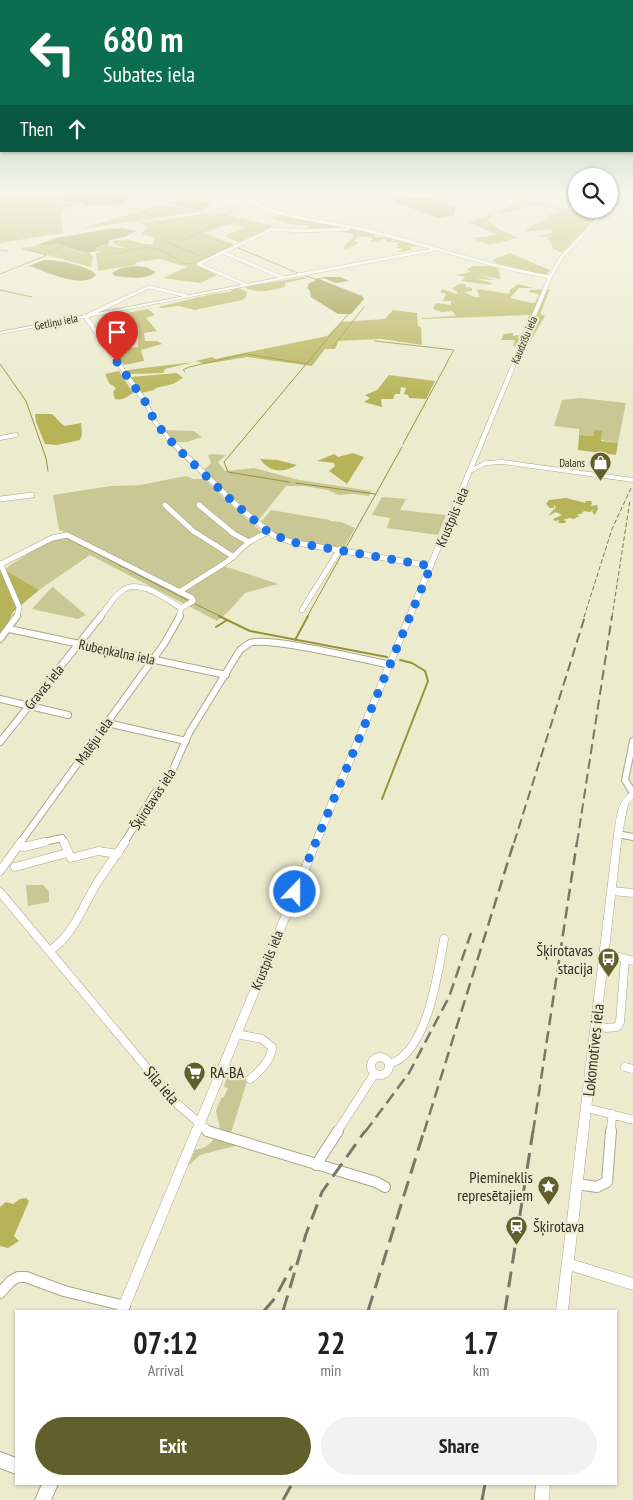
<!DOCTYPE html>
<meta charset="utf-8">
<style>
body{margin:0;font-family:"PT Sans Narrow",sans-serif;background:#f2f2f2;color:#222;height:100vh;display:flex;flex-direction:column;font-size:19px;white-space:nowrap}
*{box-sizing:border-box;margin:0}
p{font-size:16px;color:#767676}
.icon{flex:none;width:28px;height:28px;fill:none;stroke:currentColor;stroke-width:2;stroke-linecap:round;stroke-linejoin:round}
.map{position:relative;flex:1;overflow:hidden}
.side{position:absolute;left:15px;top:1310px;width:602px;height:175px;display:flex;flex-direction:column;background:#fff;border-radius:0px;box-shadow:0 1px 4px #0004}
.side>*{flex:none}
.hud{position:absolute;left:0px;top:0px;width:634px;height:152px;box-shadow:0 1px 4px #0004;background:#0b6e4f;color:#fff;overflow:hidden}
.controls{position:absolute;left:568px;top:168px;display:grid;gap:10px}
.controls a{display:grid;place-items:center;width:50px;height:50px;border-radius:50%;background:#fff;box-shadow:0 1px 4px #0004;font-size:25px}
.pin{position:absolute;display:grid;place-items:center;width:42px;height:42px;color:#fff;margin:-51px -21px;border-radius:50% 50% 50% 0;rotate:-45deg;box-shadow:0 0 5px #0007}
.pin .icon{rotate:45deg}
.me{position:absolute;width:55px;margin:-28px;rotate:22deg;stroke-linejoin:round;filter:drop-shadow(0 0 4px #0008)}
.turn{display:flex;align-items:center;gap:18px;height:105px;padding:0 20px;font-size:22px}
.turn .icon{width:65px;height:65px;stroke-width:2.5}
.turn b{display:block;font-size:35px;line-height:42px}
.then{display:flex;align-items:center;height:48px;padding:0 20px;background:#0003;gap:10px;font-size:19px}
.eta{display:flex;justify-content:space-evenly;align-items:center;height:85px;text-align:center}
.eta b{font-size:30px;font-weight:700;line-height:35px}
.primary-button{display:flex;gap:10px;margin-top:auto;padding:10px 20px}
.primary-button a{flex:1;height:58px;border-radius:30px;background:#615f2b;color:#fff;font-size:20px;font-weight:700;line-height:58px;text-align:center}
.primary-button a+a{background:#f2f2f2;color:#222}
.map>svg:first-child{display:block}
.green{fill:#c9c793}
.forest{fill:#b7b359}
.water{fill:#979236}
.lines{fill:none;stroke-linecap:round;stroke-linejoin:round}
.stream-far1{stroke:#979236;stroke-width:1}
.stream{stroke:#979236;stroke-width:2}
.minor-far5-casing{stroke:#a8a88c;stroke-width:4}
.minor-far4-casing{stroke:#a8a88c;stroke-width:5}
.minor-far3-casing{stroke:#a8a88c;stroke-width:6}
.minor-far2-casing{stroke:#a8a88c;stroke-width:8}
.minor-far1-casing{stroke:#a8a88c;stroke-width:9}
.minor-casing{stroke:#a8a88c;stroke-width:12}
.tertiary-casing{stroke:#a8a88c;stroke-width:1}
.secondary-casing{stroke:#a8a88c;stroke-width:2}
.minor-far5{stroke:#fff;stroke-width:3}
.minor-far4{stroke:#fff;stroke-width:4}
.minor-far3{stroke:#fff;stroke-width:5}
.minor-far2{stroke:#fff;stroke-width:6}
.minor-far1{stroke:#fff;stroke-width:8}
.minor{stroke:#fff;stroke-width:10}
.tertiary{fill:#fff;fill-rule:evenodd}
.secondary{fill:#fff;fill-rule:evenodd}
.rail-far3{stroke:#787866;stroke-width:1;stroke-dasharray:4.5 2.5;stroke-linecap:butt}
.rail-far2{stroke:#787866;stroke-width:2;stroke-dasharray:10 5;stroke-linecap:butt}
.rail-far1{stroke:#787866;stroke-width:2.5;stroke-dasharray:12 6;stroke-linecap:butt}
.rail{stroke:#787866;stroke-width:3;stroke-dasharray:16 8;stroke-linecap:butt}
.route{stroke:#1a73e8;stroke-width:9;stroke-dasharray:0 16.2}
.labels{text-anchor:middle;stroke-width:4.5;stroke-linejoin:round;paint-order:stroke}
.far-street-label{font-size:11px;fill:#2d2d22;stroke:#ecebce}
.far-poi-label{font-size:11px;fill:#2d2d22;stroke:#ecebce;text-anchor:end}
.street-label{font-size:14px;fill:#2d2d22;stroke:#ecebce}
.near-poi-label{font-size:16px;fill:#2d2d22;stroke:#ecebce;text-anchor:end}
.near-street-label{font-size:16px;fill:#2d2d22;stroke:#ecebce}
</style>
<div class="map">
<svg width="633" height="1500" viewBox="0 0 633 1500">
<rect width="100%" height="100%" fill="#ecebce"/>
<path class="green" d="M580,398L626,403L618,443L601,440L602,431L594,436L579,435V429L554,426L562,400Z
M166,430L194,431L202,437L187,442H173L164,431Z
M212,454L226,455L218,462L225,471L254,468L299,480L371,491L369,496L354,494L338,495L328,490L305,486H286L258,521L203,471L211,463L208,455Z
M186,476L193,479H205L221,496L262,532L249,539L224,566L278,584L245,593L229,611L217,621L90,555L39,590L5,570L10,565L52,539L72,535L59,530L53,495L111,486L140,485Z
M382,497L406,499L400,510L446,515L438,535L387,528L390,518L372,515Z
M271,510L330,520V521L341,522L355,528L343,549C311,545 285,544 260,523Z
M53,586L54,588L86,615L78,619L32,609Z
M26,885H43L49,892V902L28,906Z
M228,1074L248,1078L231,1133L220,1129L216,1111L221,1098L224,1097L228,1088L224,1087Z
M214,1139L238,1145L200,1155L188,1166L195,1150C202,1149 210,1145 214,1139Z"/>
<path class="forest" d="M0,192H58L56,203L76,204L61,212L62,233L0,243Z
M524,200L575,211L572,206H576V209H604L562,253L553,248L547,237H533L551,233L552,229L526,232L530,226L549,218L546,216L560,212L554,211L553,208C547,208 542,205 537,205C523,205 510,215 497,212Z
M161,205L203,211L81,229L157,206Z
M220,212L244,219L294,231H269L240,243L225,236L244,227L229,224L204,233L235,245L196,264L217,275L200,283L163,278L187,267L160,259L137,262L135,265L98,271L96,253L100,252L96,248C105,243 114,248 124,248L125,247L117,246L112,241L122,240L132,243L125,241L126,239L144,244L154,245L152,243L156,238L141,234L148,228L142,224L130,225L203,214L215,216Z
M491,214L493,216L488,220L499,229L519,238L488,245L472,238L497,235L469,222Z
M289,216C304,220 319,222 334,225C341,228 364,231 373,233L376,237L393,238L391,241L397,240L419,245L410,248L413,250L399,252L398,251L403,249L394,247L399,246L396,244L401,242H387L385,239L372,242L370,241L373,240L372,238L358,236L355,241L359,243L347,249L343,248L353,237L352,234L338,231L307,233L304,230L309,226L288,224L270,217Z
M56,244L84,253H92L90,254L93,256L91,267L20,248Z
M510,253L550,270L546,275L505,269L492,260Z
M472,266H489L498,268L501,279L478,275L496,280L477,279L492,283L491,285L461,281L466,277L456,275L471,272L467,270Z
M304,277L308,278L285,283V287C272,290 257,295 244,287Z
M460,284H465L466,287L472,288V291L464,292L474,297H480L477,291L479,289L509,294L510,290L518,284L533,288H519L510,298L532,303H535L539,294L529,292L530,290L550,289L540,314L545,316L527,347L513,346L515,340H501L504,334L513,333V336L518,335L521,338L529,315L422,319V318L456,316L452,311L442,312L433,309L436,303L451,305V301H443L446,294L440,292L442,289L457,294V292L452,288Z
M239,288L247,292L246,297L242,300L195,310L179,306L162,308L158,307L212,294L230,292L233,289Z
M148,309L155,315L146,318L157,331L144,333L145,341H157L162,344L141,350L144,361L124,365L116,356L122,349L138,347L139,329L130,318H117L116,315Z
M393,310L417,313L418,326L421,327L422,345L381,339L336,341L338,343L335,349H325L312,366L247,357L205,364L196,361L212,357L215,359L327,336L341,322L385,319Z
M194,362L165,369L163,373L131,374L127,370Z
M119,371L133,393C127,396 124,401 115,399L113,392L116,388L109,383L105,374Z
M177,373L183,378L173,384L156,388L154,390L141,393L130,377Z
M389,375L435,381L426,399L409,398L408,395L404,394L406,388L401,387L400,394H395L393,399H381L382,407L364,402L370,398L365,395L377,390Z
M35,414H52L64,426L81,423L82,434L80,440L57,445L45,444L36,422Z
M594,430L602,431L601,441L618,443L616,455L578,450L579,435L594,436Z
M353,453L364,457L347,484L329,471L335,466L334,463L317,461L334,454L338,457Z
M260,459L277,460L297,465C284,473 270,473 260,459Z
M566,498L586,503L585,501H591L592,504L590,506L597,505L598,509L595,515L592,512L594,509L590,512L584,511L581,514H577L579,516L574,519L569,518L563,520L566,521L565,523H558L559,520L555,521L553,519L562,515L556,512L548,516L556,507L554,505V508H550L546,504L549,500Z
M0,567L39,590L13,612L0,639Z
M26,1198L29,1201L14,1236L19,1241L8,1248L0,1246V1207L6,1202L13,1204L20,1199Z"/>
<path class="water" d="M60,192H141L121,204L111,205L86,206L79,202L75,203L61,200L59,198Z
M398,197L428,198L459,208L455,210V215L438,218L395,202V199Z
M184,199L211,203C209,205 207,208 205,209C198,211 177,207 173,202Z
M123,228L136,231L125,237L109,240L108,246L102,245L96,248L98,251L86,253L56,244L35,246L56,238L108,229Z
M44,260C55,259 91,266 96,275C82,290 46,271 29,266Z
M134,266L146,267L156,272C145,281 128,277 115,276L112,273L121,268Z
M324,277H340L349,281L335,283L324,278L319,279L362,296L364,299L351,314H338L311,297L310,291L307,288L309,283L315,281V279Z"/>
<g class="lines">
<path class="stream-far1" d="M499,192L546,194L547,192
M546,194L576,195
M609,196H612
M227,205L236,206L237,209
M142,212L157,207
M139,214L138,220L150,224
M225,214L236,210
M146,234L150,225
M156,238L203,257
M214,239L231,245
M173,245L228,219
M236,247L300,274
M0,250L8,251
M125,251C136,248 150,246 161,250C174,255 179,267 194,263
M45,254L61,247
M114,254L123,252
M196,262L232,246
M0,274L47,255L23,249
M303,275L315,279
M0,290L32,297
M375,341L454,350L447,362
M332,348L364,307
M246,354L308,364
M0,364L26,401L46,458L48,471
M185,372L183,370L189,367L245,354
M403,444L447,363
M289,482L228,472L224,462L349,313
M296,483L375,494
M65,537L189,601
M345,549L402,447
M195,604L222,617
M307,617L343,552"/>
<path class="stream" d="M219,616L250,631L387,657
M216,627L227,620
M295,640L308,616
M382,799L428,681L425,671L412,663L400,660"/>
<defs>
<path id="minor-far5" d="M211,192C222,197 233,195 244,199C255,203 265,209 276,212C304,220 333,223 362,229C425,244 486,266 550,277
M222,252L283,278
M198,264L272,229L301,231L348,229
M198,264L246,285
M298,275L432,250
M118,301L149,287L187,296"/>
<path id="minor-far4" d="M89,315L121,300
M85,316L146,403L155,422L170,440
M0,438L16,435"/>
<path id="minor-far3" d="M169,439L234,503L274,536L291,542L431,566
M0,499L32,495
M165,505L193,531L234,557
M199,505L234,534L249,542
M0,563L19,607L17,617
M1,564L52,538L67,535L192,598L193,601L181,608
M179,592L228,561L249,542L268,532
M302,610L340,549
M100,617C107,609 114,595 123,590C140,578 167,600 181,608
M179,617L181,608"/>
<path id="minor-far2" d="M9,629L226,675
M0,639L17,616
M0,699L68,715
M107,723L186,741
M633,741L625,780L633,793
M0,742L101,616
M618,834L633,837
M20,843L164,644L180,616
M39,843L62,838L64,843
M124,843L154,794L168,781L189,733L240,650C243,648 246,645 250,643C267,636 367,660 391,665"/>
<path id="minor-far1" d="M64,842L71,858L98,851L118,854
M19,846L24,847L45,842
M15,867L67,853
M0,871L21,842
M612,891L633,893
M0,892L176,1103L210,1132
M49,951C71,938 82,909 94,888C103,872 115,858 125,842
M605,953L633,961
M596,1025L606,1028L617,1027L620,1022L625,959
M237,1034L262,1039L272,1047C272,1060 260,1071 250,1079
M371 1066a9 9 0 1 1 18 0a9 9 0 1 1-18 0Z
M389,1064C427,1054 438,973 444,939
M625,1067L633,1069
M587,1108L633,1120
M337,1132L375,1073
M611,1132L612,1114"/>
<path id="minor" d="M207,1131L376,1182L385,1187
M316,1165L338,1131
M577,1184L597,1187L607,1182L611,1131
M0,1293L11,1281L18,1277H26L64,1291L125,1306"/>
<path id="tertiary" d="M616,192H620L611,207L609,208V205Z
M605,209H609L562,259L552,277L474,467L485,461L503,460L633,478V482L503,464L486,465L472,472L128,1311H116L548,277L559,258Z
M298,274L299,276L0,334V332Z
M633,791V799L628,804L622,834L574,1260L633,1278V1290L572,1271L568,1311H556L614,834C617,818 617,799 633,791Z
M536,1484H550L549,1500H535Z"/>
<path id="secondary" d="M0,1452L16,1458V1474L0,1468Z
M42,1484H58L51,1500H35Z"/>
</defs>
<use href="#minor-far5" class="minor-far5-casing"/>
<use href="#minor-far4" class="minor-far4-casing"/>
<use href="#minor-far3" class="minor-far3-casing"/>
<use href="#minor-far2" class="minor-far2-casing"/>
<use href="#minor-far1" class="minor-far1-casing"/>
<use href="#minor" class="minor-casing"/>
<use href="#tertiary" class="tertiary-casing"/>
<use href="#secondary" class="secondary-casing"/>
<use href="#minor-far5" class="minor-far5"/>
<use href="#minor-far4" class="minor-far4"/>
<use href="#minor-far3" class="minor-far3"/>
<use href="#minor-far2" class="minor-far2"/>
<use href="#minor-far1" class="minor-far1"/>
<use href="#minor" class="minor"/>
<use href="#tertiary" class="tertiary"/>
<use href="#secondary" class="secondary"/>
<path class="rail-far3" d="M584,617L612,529L632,486
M612,617L630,500"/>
<path class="rail-far2" d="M514,843L585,616
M577,843L612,616"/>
<path class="rail-far1" d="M365,1132L409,1073L449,997L471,933
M424,1132L514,842
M533,1132L577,842"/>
<path class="rail" d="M264,1311L275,1298L292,1266
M283,1311L306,1234L322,1192L365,1131
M368,1311L424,1131
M505,1311L533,1131
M283,1500L292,1484
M482,1500L485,1484"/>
</g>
<linearGradient id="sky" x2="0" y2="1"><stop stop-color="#87a6a1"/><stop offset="0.48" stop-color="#f6f6e9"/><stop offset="1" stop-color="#f6f6e9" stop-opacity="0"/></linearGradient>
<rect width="633" height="402" fill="url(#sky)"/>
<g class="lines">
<path class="route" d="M117,362L146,403L155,422L176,447L234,503L268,532L291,542L431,566L295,892"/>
</g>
<defs>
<symbol id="shop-pin" viewBox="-11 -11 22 30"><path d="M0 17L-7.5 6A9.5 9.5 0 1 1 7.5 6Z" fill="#615f2b" stroke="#ecebce"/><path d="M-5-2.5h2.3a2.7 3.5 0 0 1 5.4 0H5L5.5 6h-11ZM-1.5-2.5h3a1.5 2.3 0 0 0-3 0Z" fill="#fff"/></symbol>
<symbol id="bus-pin" viewBox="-11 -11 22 30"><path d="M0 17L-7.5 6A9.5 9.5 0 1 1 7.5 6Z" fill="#615f2b" stroke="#ecebce"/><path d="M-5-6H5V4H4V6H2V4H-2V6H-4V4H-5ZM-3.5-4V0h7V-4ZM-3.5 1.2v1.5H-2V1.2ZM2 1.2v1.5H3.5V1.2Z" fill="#fff"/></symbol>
<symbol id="supermarket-pin" viewBox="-11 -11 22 30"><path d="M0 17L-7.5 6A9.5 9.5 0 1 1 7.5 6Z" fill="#615f2b" stroke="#ecebce"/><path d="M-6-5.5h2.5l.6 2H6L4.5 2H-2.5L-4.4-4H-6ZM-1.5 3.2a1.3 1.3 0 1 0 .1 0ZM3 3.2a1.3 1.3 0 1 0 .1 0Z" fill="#fff"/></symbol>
<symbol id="sight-pin" viewBox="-11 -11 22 30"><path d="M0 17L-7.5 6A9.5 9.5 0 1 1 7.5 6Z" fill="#615f2b" stroke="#ecebce"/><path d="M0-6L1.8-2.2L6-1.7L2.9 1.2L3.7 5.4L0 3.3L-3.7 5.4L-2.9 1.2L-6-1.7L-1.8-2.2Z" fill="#fff"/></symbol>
<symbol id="station-pin" viewBox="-11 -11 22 30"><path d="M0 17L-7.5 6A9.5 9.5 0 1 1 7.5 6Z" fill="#615f2b" stroke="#ecebce"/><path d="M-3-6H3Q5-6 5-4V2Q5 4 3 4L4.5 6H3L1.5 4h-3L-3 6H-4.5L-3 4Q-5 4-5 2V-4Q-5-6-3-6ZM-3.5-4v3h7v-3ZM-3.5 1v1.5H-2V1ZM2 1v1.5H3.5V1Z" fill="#fff"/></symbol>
</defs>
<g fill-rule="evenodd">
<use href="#shop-pin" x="588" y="450" width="25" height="34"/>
<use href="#bus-pin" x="596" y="946" width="25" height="34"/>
<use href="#supermarket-pin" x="182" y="1060" width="25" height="34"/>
<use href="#sight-pin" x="536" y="1174" width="25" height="34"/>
<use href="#station-pin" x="504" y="1214" width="25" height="34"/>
</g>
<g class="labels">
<g class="far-street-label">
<text transform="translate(56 322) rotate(-11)" y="4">Getliņu iela</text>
<text transform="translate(524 340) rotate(-67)" y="4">Kaudzīšu iela</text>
</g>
<g class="far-poi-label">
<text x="585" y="467">Dalans</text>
</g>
<g class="street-label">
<text transform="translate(452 517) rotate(-67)" y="5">Krustpils iela</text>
<text transform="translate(117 652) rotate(12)" y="5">Rubeņkalna iela</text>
<text transform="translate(44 687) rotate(-51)" y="5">Gravas iela</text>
<text transform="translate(94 741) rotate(-55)" y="5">Malēju iela</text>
<text transform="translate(153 799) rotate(-57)" y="5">Šķirotavas iela</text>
<text transform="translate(267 960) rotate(-68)" y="5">Krustpils iela</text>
</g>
<g class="near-poi-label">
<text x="593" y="956">Šķirotavas<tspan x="593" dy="18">stacija</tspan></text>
<text x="210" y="1078" text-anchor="start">RA-BA</text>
<text x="533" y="1183">Piemineklis<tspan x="533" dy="18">represētajiem</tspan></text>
<text x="533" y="1232" text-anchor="start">Šķirotava</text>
</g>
<g class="near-street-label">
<text transform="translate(593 1050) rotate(-84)" y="6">Lokomotīves iela</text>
<text transform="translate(162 1085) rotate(49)" y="6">Sila iela</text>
</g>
</g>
</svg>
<div class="controls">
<a><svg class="icon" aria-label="search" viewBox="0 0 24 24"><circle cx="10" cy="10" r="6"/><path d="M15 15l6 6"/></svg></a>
</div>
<div class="pin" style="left:117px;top:362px;background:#d93025"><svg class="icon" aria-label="arrive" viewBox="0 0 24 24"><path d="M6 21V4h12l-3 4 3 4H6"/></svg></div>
<svg class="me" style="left:295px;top:892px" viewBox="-20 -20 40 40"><circle r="17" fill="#1a73e8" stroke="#fff" stroke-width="3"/><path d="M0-11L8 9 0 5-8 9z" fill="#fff"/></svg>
<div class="hud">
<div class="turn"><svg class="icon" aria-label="left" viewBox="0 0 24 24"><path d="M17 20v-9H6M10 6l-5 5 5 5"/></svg><div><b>680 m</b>Subates iela</div></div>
<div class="then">Then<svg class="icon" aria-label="ahead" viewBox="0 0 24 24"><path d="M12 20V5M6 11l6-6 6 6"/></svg></div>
</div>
<section class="side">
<div class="eta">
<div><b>07:12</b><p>Arrival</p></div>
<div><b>22</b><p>min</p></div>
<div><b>1.7</b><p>km</p></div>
</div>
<div class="primary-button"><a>Exit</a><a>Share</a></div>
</section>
</div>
